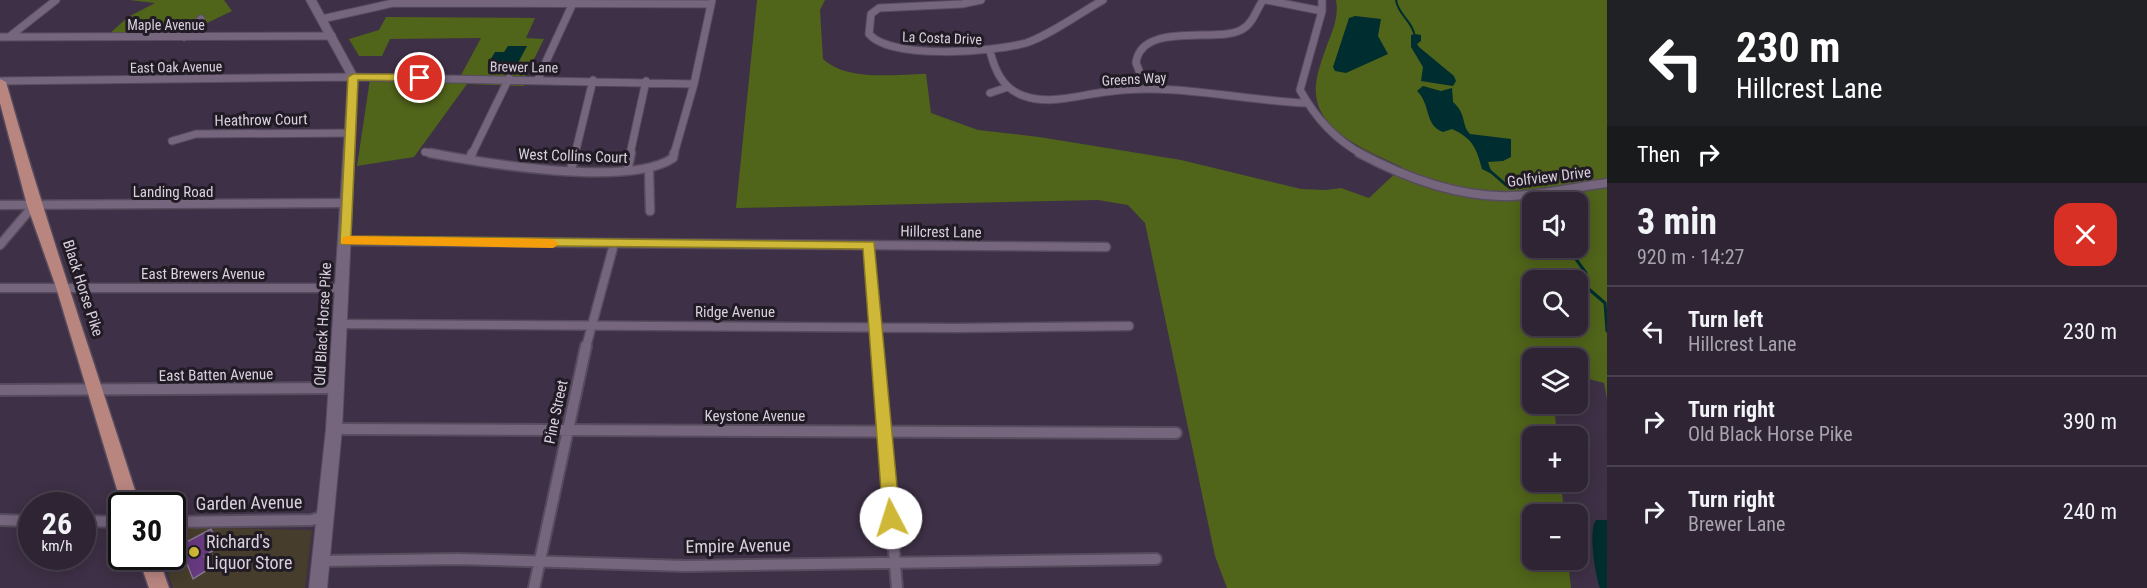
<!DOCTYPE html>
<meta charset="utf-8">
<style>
body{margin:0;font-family:"Roboto Condensed",sans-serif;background:#3a3040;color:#f1f3f6;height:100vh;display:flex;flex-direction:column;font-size:22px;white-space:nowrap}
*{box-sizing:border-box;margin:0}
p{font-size:20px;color:#a7a4ac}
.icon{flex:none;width:33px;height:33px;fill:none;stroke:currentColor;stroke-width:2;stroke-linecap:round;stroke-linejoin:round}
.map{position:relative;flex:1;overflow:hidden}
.panel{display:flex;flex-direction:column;background:#2e2434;width:540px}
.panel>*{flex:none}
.top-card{background:#202124;color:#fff;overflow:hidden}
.buttons{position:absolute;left:1522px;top:192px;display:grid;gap:12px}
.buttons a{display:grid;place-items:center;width:66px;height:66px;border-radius:12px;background:#2e2434;box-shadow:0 3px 15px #0003,0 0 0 2px #49414f;font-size:30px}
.speed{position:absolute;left:18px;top:492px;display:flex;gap:12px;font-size:30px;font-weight:700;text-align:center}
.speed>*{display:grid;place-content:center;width:78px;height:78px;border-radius:50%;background:#2e2434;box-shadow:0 3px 15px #0003,0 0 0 2px #49414f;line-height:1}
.speed small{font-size:15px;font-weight:400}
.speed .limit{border:3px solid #111;border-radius:9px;background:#fff;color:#111}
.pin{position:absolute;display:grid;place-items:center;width:51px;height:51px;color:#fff;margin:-26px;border:3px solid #fff;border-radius:50%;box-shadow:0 2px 6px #0007}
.me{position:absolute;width:66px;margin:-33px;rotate:355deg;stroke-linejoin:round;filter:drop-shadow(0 0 4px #0008)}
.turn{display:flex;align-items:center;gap:21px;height:126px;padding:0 30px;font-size:27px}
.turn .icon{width:78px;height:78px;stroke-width:2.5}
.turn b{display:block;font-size:42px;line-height:51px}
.then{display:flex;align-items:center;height:57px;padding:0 30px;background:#0003;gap:12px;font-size:22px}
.round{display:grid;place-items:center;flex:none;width:63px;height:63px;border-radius:18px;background:#3a3040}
.summary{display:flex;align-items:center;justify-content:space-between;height:102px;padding:0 30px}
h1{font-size:36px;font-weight:700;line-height:45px}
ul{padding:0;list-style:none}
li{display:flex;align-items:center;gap:18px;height:90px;padding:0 30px;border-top:2px solid #49414f}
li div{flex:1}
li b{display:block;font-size:22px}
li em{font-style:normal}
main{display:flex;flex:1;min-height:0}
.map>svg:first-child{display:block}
.commercial{fill:#463d2c}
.green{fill:#50641a;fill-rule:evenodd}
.water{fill:#002d2f}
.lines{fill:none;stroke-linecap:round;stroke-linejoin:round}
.stream-far1{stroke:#002d2f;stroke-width:2}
.stream{stroke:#002d2f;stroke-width:3}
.building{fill:#67397f;stroke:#84758d;stroke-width:1.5}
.street-far2-casing{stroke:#574c5e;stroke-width:9}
.street-far1-casing{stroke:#574c5e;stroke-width:11}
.street-casing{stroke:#574c5e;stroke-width:14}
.secondary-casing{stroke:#574c5e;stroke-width:2}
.primary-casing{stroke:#574c5e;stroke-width:3}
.street-far2{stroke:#75667e;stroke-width:7}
.street-far1{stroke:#75667e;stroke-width:8}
.street{stroke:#75667e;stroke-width:10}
.secondary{fill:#75667e;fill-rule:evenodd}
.primary{fill:#b8857f;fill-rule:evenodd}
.route{fill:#cfb837;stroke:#877824;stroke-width:1.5}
.slow{fill:#f59e0b}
.poi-dot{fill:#cfb837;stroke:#211b25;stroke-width:2}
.labels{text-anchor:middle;stroke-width:6;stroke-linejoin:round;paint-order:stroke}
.far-street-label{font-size:14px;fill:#d9d0de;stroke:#211b25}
.street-label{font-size:15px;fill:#d9d0de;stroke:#211b25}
.near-street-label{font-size:18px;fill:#d9d0de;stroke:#211b25}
.near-poi-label{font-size:18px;fill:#d9d0de;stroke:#211b25;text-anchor:start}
</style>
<main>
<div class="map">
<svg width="1607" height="588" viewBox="0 0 1607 588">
<rect width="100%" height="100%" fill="#3e3046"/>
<path class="commercial" d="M176,527L312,530L305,588H173L163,557L172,556L173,528Z"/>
<path class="green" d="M129,0H224L232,11L207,23L176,28L168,35H108L128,17L155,3Z
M757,0H825L820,10L823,59C848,82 895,74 926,74L931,113L978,130L1039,137L1181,160L1301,189L1326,190L1341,188L1369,198L1402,167C1371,152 1320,134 1316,95C1314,79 1322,60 1327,45C1333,31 1339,15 1336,0H1607V399L1604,383L1578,376V358H1533V404H1554L1557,436H1533V482H1561L1564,514H1533V560H1568L1571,588H1227L1215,556L1145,223L1128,205L1098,200L736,208ZM1533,202H1578V248H1533ZM1533,280H1578V326H1533Z
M386,17L535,18L526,38L544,39L526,75L524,86L467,84L414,157L357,166L370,79L460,77L481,38L390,39L382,56H359L349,39L379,30Z"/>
<path class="water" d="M1355,16L1381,19L1378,36L1388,54L1346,73L1335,71L1333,67L1349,18Z
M1415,34L1421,35V41L1417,44L1419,47L1454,76L1456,81L1453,86L1421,81L1423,67L1411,47V35Z
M508,46H527L518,63L489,62L495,52H504Z
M1423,86L1441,91L1452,88L1453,102C1467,114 1461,125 1470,134L1511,139V157L1503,161L1488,162L1492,174L1482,169C1477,150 1473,138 1452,129L1443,132C1424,125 1431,104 1417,91Z
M1596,520H1607V588H1600C1595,575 1588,530 1596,520Z"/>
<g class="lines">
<path class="stream-far1" d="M1396,0C1398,15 1413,21 1415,37"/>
<path class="stream" d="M1489,170L1506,185
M1568,248L1586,273L1584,285L1605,303L1607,331"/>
</g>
<path class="building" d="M211,529L219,547L204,556L209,569L193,579L184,556L179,558L175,548Z"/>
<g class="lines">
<defs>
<path id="street-far2" d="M981,0L962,4L879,8L871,14L869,34C891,60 994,52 1026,43C1050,35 1080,13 1103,0
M1266,0L1322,11
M1322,0V11L1300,90C1315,117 1334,139 1362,154
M322,19L393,3L711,4
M0,37L332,36
M9,37L56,0
M184,37L201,19
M990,51C995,71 1003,89 1024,96C1049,105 1080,95 1105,92C1173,82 1238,100 1305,103
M538,79L573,3
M0,81L353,77L694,84
M1151,87L1140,73L1136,63C1141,21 1217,43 1241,30C1253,24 1256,10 1263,0
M990,93L1008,87
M172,141L196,134L351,133
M425,152L439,154
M472,154L509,78
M575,154L593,80
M630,154L646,81
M674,154L694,84L712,0"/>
<path id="street-far1" d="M430,153C483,163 629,188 673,158L674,153
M1359,153C1406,178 1458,198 1512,196C1544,195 1575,187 1607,183
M470,158L472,153
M571,170L575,153
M649,170L650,211
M627,171L631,153
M0,205L346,203
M344,241L1106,247
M0,245L34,205
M869,245L877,347
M0,288H342
M340,324L957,328L1129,326
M586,347L614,244"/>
<path id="street" d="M877,346L897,588
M0,390L337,388
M334,429L1176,433
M0,520L32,521
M82,521L122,522
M172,522L311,520L326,516
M321,561L458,559L685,566L1156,559
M534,588L586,346"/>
<path id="secondary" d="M306,0H316L358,77L342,429L327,588H309L326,429L348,77Z"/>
<path id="primary" d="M0,79L6,82C46,224 95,364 140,506H122L56,287L27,205L0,103Z
M138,556H158L169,588H149Z"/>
</defs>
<use href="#street-far2" class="street-far2-casing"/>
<use href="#street-far1" class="street-far1-casing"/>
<use href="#street" class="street-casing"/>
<use href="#secondary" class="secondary-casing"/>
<use href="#primary" class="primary-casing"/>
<use href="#street-far2" class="street-far2"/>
<use href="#street-far1" class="street-far1"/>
<use href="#street" class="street"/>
<use href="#secondary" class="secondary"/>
<use href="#primary" class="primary"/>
</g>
<path class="route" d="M353,74H420L425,78L420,81L358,80L351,236L874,242L900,518L897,523L891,526L885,523L883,518L863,249L340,244L348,77Z"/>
<path class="slow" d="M347,236L553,239L559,244L553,248L342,244V238Z"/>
<circle class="poi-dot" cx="194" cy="552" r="6"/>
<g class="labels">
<g class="far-street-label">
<text x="166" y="30">Maple Avenue</text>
<text transform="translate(942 38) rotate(2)" y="5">La Costa Drive</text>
<text transform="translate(176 67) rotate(-1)" y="5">East Oak Avenue</text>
<text transform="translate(524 67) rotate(1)" y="5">Brewer Lane</text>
<text transform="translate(1134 79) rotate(-3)" y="5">Greens Way</text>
</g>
<g class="street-label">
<text transform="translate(261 120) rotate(-1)" y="5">Heathrow Court</text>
<text transform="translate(573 156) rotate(2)" y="5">West Collins Court</text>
<text transform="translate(1549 177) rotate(-7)" y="5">Golfview Drive</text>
<text x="173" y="197">Landing Road</text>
<text transform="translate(941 232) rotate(1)" y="5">Hillcrest Lane</text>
<text x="203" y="279">East Brewers Avenue</text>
<text transform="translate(83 288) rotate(72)" y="5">Black Horse Pike</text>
<text x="735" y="317">Ridge Avenue</text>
<text transform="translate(323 324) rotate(-87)" y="5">Old Black Horse Pike</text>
<text transform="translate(216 375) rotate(-1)" y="5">East Batten Avenue</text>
<text transform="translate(556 412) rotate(-78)" y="5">Pine Street</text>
<text x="755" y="421">Keystone Avenue</text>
</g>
<g class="near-street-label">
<text transform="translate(249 503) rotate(-1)" y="6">Garden Avenue</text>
<text transform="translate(738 546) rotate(-1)" y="6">Empire Avenue</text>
</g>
<g class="near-poi-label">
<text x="206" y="548">Richard's<tspan x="206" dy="21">Liquor Store</tspan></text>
</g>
</g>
</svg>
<div class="buttons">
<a><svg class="icon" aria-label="sound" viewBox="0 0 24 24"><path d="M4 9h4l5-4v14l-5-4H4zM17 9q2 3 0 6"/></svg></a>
<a><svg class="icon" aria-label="search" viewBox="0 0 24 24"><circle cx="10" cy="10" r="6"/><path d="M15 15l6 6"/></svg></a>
<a><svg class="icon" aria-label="layers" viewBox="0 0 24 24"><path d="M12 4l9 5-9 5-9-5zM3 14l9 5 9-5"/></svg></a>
<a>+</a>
<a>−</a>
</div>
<div class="speed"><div>26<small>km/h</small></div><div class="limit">30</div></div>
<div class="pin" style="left:420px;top:78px;background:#d93025"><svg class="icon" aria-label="arrive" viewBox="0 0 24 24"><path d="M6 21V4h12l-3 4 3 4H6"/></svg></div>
<svg class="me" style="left:891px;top:518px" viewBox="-20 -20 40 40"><circle r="19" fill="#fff"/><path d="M0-13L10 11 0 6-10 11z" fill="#cfb837"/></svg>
</div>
<section class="panel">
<div class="top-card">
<div class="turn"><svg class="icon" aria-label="left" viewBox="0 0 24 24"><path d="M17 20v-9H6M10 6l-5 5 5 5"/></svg><div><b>230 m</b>Hillcrest Lane</div></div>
<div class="then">Then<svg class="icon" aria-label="right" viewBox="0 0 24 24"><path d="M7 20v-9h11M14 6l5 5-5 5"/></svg></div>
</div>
<div class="summary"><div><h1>3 min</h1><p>920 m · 14:27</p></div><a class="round" style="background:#d93025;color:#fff"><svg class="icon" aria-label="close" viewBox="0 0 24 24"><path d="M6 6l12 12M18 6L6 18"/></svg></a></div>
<ul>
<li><svg class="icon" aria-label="left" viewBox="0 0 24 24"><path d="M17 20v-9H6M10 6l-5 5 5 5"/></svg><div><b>Turn left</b><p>Hillcrest Lane</p></div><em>230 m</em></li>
<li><svg class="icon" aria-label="right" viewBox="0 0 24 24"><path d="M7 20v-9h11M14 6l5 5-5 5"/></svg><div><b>Turn right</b><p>Old Black Horse Pike</p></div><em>390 m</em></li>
<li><svg class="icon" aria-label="right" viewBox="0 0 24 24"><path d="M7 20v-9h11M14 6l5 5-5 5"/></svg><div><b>Turn right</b><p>Brewer Lane</p></div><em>240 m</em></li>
</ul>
</section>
</main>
